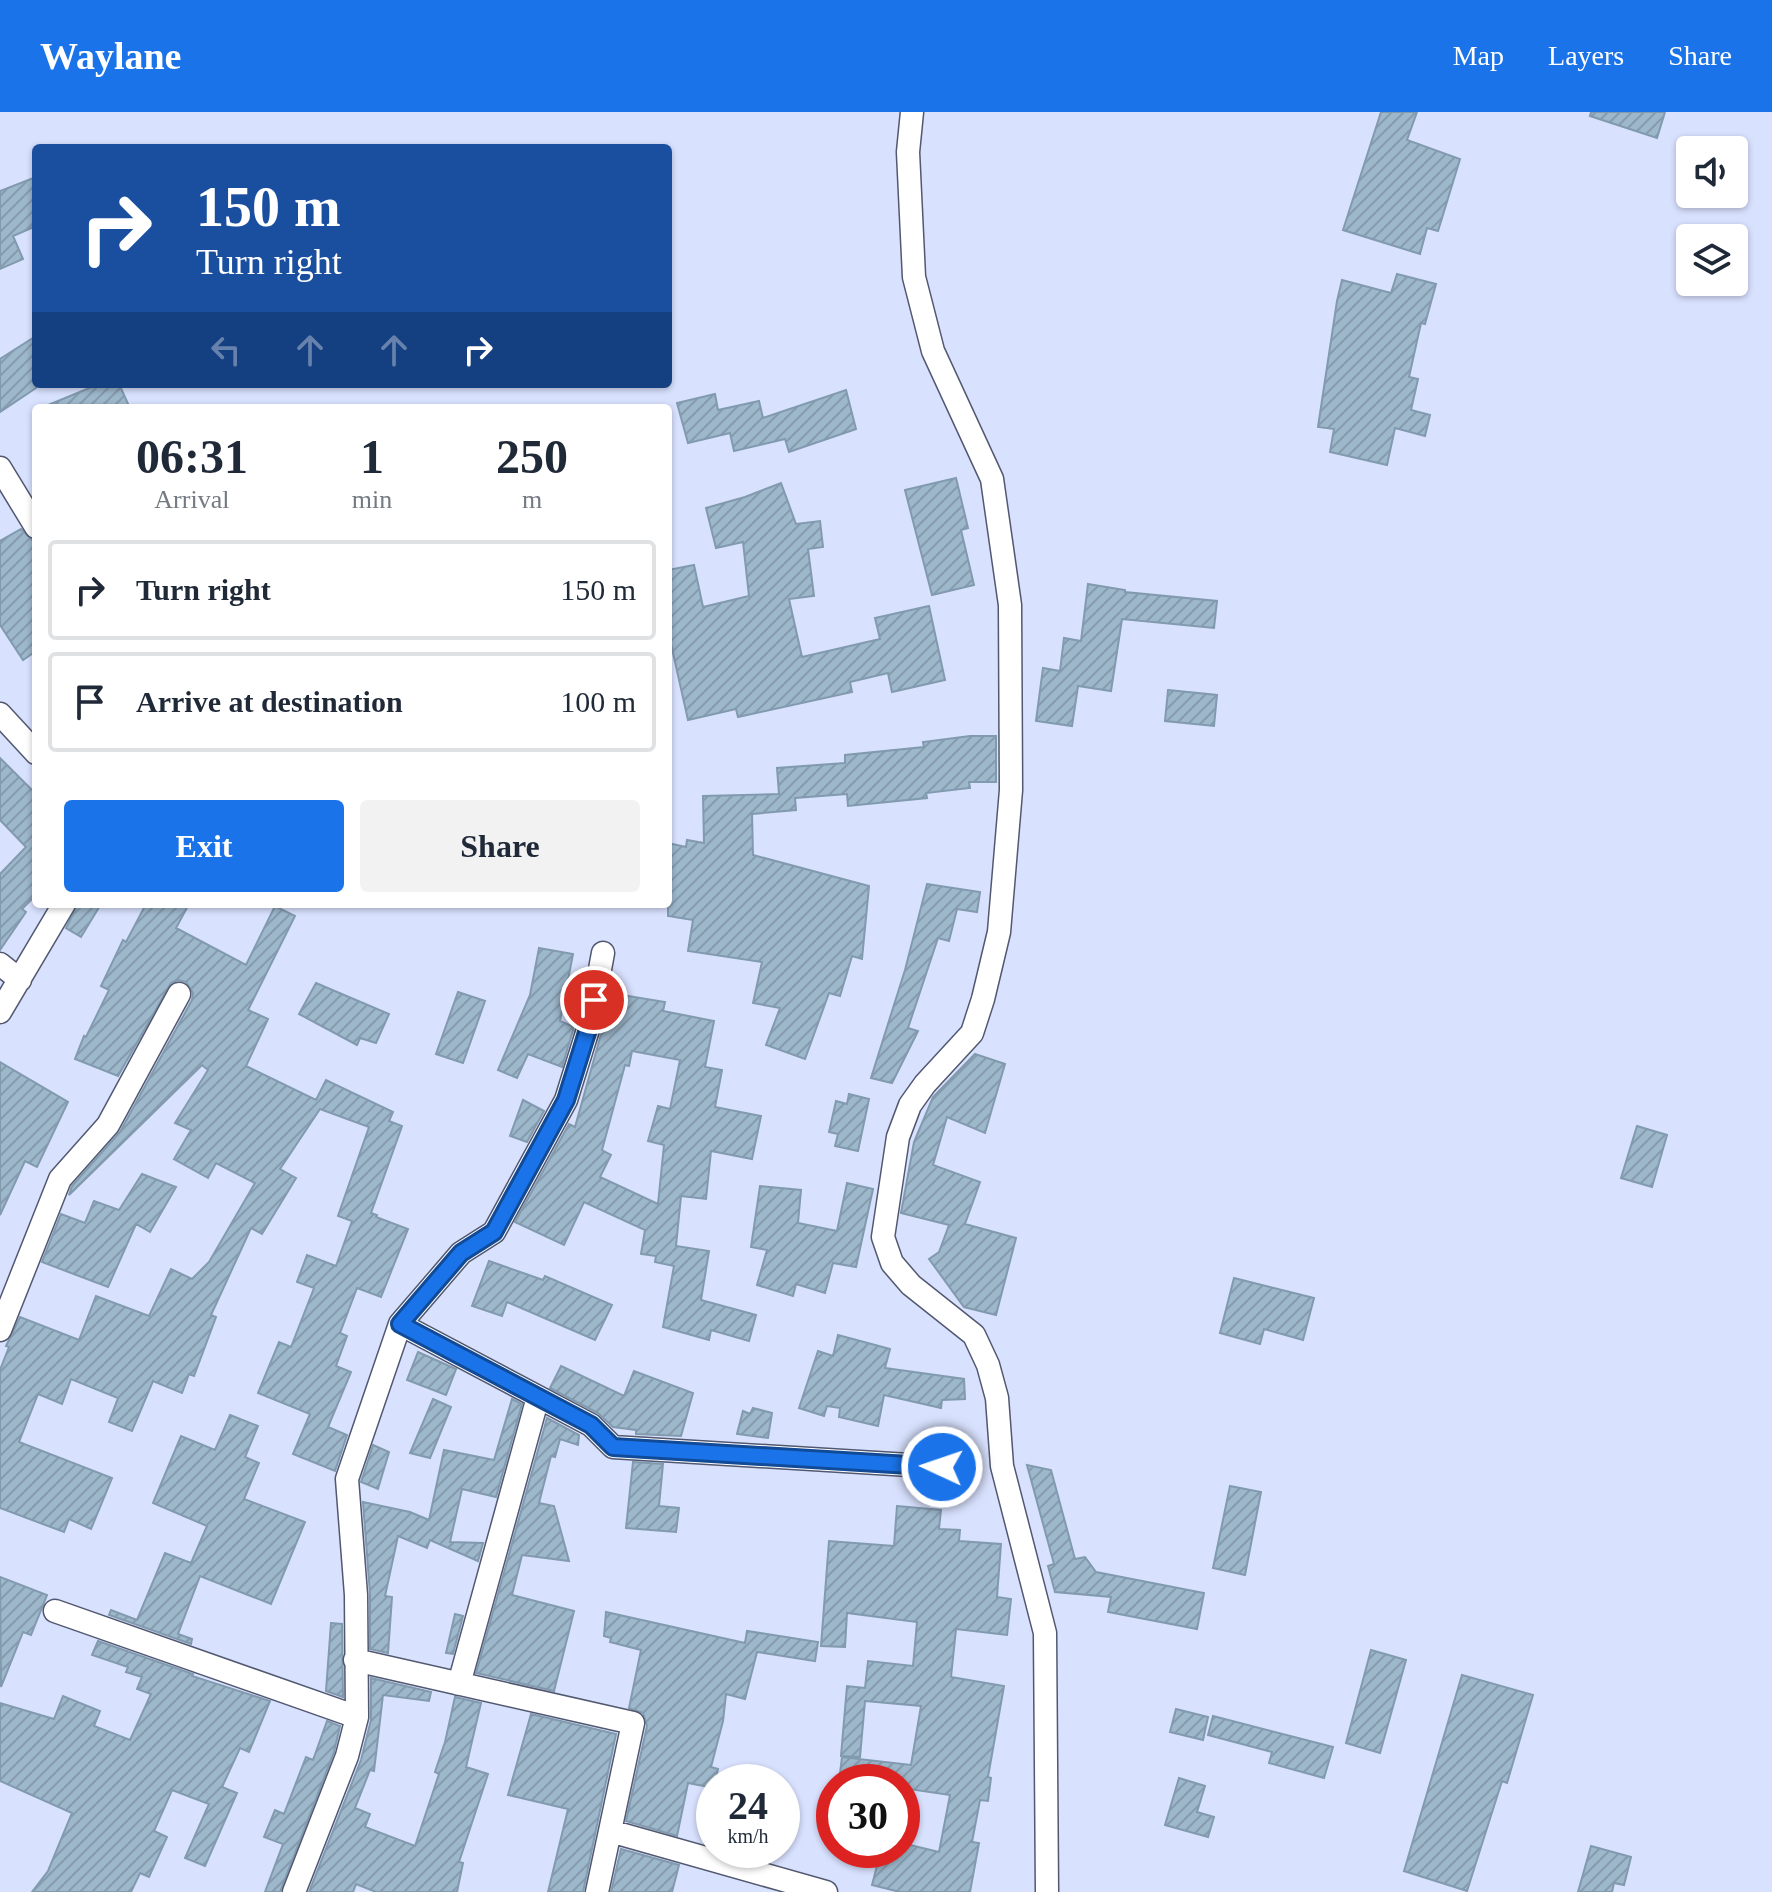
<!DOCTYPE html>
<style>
body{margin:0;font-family:Georgia,serif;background:#f2f2f3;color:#1f2937;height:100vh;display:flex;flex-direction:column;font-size:30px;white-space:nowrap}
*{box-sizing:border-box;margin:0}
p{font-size:26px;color:#747a83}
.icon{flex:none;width:44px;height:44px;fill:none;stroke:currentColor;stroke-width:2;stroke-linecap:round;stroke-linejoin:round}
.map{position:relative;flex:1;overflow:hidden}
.drawer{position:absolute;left:32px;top:292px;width:640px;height:504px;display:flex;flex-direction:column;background:#fff;border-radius:8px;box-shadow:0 2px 6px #0004}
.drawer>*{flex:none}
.banner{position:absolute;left:32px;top:32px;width:640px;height:244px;border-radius:8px;box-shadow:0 2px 6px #0004;background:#1a4fa0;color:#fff;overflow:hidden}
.buttons{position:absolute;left:1676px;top:24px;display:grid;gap:16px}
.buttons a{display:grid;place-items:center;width:72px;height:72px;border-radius:8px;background:#fff;box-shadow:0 2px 6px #0004;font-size:40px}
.speed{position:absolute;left:696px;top:1652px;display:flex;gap:16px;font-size:40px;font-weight:700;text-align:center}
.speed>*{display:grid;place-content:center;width:104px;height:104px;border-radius:50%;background:#fff;box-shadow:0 2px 6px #0004;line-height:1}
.speed small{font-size:20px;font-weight:400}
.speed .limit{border:12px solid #d22;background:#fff;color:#111}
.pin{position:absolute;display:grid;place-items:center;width:68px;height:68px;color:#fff;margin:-34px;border:4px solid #fff;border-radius:50%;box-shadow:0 2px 8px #0007}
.me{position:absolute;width:88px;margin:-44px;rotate:273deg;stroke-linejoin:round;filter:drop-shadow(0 0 6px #0008)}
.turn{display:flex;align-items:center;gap:28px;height:168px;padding:0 32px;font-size:36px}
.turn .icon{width:104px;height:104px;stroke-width:2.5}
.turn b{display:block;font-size:56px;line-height:68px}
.lanes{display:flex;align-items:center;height:76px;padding:0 32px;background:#0003;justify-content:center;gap:40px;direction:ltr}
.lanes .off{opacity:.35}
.eta{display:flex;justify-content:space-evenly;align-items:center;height:136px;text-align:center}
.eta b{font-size:48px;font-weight:800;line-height:56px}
.action{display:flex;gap:16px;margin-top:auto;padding:16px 32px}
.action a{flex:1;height:92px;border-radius:8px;background:#1a73e8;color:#fff;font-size:32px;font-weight:800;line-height:92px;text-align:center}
.action a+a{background:#f2f2f3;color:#1f2937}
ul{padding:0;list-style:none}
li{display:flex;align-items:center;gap:24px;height:100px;margin:0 16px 12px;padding:0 16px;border:4px solid #e0e1e3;border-radius:8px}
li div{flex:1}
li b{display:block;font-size:30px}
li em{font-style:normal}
header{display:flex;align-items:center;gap:48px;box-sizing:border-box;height:112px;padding:0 40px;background:#1a73e8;color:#fff}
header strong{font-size:38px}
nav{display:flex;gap:44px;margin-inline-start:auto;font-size:28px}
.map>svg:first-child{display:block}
.building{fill:url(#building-hatch);stroke:#819aae;stroke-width:2;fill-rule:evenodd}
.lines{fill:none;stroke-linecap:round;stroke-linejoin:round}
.minor-casing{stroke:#515870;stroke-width:25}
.minor{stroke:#fff;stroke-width:22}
.route-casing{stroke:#114b97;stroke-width:20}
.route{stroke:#1a73e8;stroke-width:14}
</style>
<header>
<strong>Waylane</strong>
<nav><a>Map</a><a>Layers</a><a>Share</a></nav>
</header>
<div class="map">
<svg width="1772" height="1780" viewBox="0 0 1772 1780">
<defs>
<pattern id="building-hatch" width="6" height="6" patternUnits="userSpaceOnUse" patternTransform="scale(2)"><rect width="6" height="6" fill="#9db7cb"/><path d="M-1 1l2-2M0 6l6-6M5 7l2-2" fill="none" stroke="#869cae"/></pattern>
</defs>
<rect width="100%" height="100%" fill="#d8e1fe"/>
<path class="building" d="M1381,0H1417L1407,28L1460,47L1438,119L1427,116L1420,142L1343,118Z
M1591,0H1665L1657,26L1590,4Z
M36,65V114L13,124L23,147L0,157V79Z
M1397,162L1436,172L1425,212L1421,211L1409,265L1418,267L1411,298L1430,303L1425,324L1395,316L1387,353L1330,340L1334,317L1318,315L1337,189L1342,168L1391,181Z
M36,224V276L0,300V247Z
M99,272H119L130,296H41Z
M846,278L856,317L789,340L785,327L734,339L730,321L688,331L677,291L715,282L718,298L759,289L763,306Z
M956,366L968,416L961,418L974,473L932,483L905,378Z
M781,371L796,412L820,409L823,435L808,437L814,484L789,487L802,545L880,527L875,506L929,494L945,568L892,580L888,561L850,570L852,580L738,605L736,597L688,608L671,532L668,533V458L694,453L703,495L749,484L743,430L716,436L706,396L745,385Z
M21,417L36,432V539L23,548L0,513V429Z
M1088,472L1125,478V480L1217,489L1214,516L1122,507L1111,579L1078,574L1072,614L1036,609L1043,556L1060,559L1064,526L1081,529Z
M1168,578L1217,583L1214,614L1165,609Z
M970,624H996V670H969L970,676L926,681L927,686L848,694L847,682L795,686L796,698L752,702L753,743L869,774L862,847L852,844L840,884L829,881L805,947L766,933L780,896L753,891L762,850L688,839L693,808L668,804V731L686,735L687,728L704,731L703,684L779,682L777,656L845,651V643L924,635L923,630Z
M0,646L36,682V783L22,797L26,800L0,838V762L26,735L0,708Z
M927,772L980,780L977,800L957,797L949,829L938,826L908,916L918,919L892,971L871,966L905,858Z
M78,792H101L81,825L66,816Z
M146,792H189L176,816L246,853L275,794L295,804L248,898L268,907L246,954L316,988L326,968L393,1000L389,1009L402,1014L371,1101L377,1103L376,1105L408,1117L381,1185L357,1176L340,1221L347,1224L336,1254L351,1260L328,1315L347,1323L335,1359L293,1342L310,1302L258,1281L279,1230L291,1235L314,1176L297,1170L307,1143L336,1154L352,1109L338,1104L369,1015L320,997L280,1057L296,1066L262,1122L251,1116L211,1203L216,1205L194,1264L189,1262L182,1281L153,1269L132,1319L109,1310L118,1286L71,1267L62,1292L38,1282L19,1330L112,1366L91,1417L69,1407L64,1420L0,1396V1258L9,1235L6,1234L20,1205L79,1228L96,1184L149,1204L171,1157L192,1167L209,1150L255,1071L216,1051L208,1066L174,1047L191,1018L175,1011L208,958L202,953L69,1083L72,1074L120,1020L192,888L193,881L186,870L178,868L171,871L118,964L75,947L84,924L86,925L109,878L101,874L123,828L126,830Z
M539,836L573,842L560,909L574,915L562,955L528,942L517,966L498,958L530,883Z
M316,871L389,902L376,931L360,926L357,933L299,902Z
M458,880L485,889L463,951L436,942Z
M610,881L665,890L663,899L714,909L705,955L722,958L715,995L761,1004L752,1047L711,1039L706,1087L681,1084L676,1134L709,1139L701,1188L756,1203L749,1229L711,1218L709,1228L663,1215L674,1154L655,1150L656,1144L641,1142L645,1118L584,1090L564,1133L515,1110L569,1012L575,1015L603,915ZM632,939L680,948L670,997L658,994L648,1029L664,1033L658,1092L600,1065L611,1043L602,1038L625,953L629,954Z
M975,942L1005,952L985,1021L947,1005L933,1053L980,1070L965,1112L1016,1126L996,1203L964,1195L929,1147L939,1140L949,1113L901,1101L914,1030L933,985Z
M0,950L68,990L37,1055L25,1049L0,1103Z
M849,982L869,987L858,1039L835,1034L838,1022L829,1020L836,989L847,992Z
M523,988L544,999L527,1030L510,1024Z
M1637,1014L1667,1023L1652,1075L1621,1066Z
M142,1062L176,1075L150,1120L136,1112L108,1175L42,1150L61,1102L85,1111L94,1089L119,1098Z
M847,1071L873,1077L856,1155L833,1151L825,1181L796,1172L793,1184L757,1173L767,1138L751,1135L760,1074L801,1078L798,1111L837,1119Z
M489,1149L543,1168L545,1164L612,1193L595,1228L507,1190L502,1204L472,1194Z
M1234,1166L1314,1186L1303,1228L1264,1217L1260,1232L1220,1221Z
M838,1223L890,1237L885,1256L964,1267L965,1287L942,1288L941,1296L884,1283L878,1314L839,1305L840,1296L827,1294L824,1304L799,1296L818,1239L833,1244Z
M418,1240L456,1257L446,1283L407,1268Z
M561,1254L624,1284L634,1259L693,1281L681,1324L636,1322V1318L613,1315L598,1301L550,1276Z
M433,1287L451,1295L430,1346L410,1341Z
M512,1287L522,1292L496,1385L462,1377L450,1430L483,1431L478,1449L430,1428L427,1436L398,1424L385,1484L392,1485L388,1541L370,1537V1482L363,1390L410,1400L429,1408L444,1338L494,1348Z
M753,1296L772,1301L768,1326L737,1322L743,1299L750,1302Z
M230,1303L258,1314L245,1345L259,1351L244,1387L305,1410L271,1492L200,1464L178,1522L192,1527L191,1532L109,1503L111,1498L137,1508L165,1441L191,1451L207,1414L153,1391L181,1324L215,1338Z
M547,1306L579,1323L578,1333L560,1327L555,1345L551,1344L539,1391L554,1394L569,1449L522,1443L512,1483L574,1499L554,1579L476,1561Z
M373,1333L389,1340L378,1377L361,1370Z
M633,1350L663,1352L659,1394L679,1396L676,1420L626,1416Z
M1027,1353L1051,1358L1075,1447L1085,1445L1096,1460L1204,1481L1197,1517L1108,1500L1111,1485L1055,1480L1048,1454L1054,1452Z
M1230,1374L1261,1380L1245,1463L1213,1456Z
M897,1394L941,1398L939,1417L960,1418L959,1429L1001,1432L997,1485L1011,1487L1007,1523L956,1517L951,1565L1004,1574L988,1665L991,1666L988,1689L980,1688L972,1730L979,1731L970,1780H900L872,1773L881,1738H902V1731L939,1740L950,1683L902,1676V1670H839L842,1645L911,1653L921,1594L865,1589L860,1645L841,1644L847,1574L865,1576L868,1549L913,1554L917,1510L847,1501L845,1535L821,1534L829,1429L894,1434Z
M0,1465L47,1483L31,1523L23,1520L1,1575Z
M606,1500L745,1531L747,1519L818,1530L815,1549L757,1540L745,1587L726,1582L723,1609L711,1655L718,1657L714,1676L688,1671L677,1724L626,1709L647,1614L643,1601L629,1596L641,1538L610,1530L611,1526L604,1524Z
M455,1502L463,1504L453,1542L446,1541Z
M331,1511L342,1512L343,1585L326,1579Z
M98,1529L193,1562L192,1564L270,1589L249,1640L240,1636L222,1675L237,1681L205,1754L185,1746L209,1692L172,1678L154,1719L167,1725L149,1765L140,1761L131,1780H32L48,1759L72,1701L0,1669V1591L54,1607L63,1584L100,1599L94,1614L130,1628L151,1582L137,1577L142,1565L126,1560L128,1555L92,1543Z
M1371,1538L1406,1548L1380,1641L1346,1631Z
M1462,1563L1533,1583L1507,1671L1502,1669L1467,1779L1404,1759Z
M371,1566L431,1580L429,1589L383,1583L374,1659L370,1658L355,1696L370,1702L365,1715L415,1734L439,1662L435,1660L445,1630L455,1585L481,1591L466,1655L488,1662L459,1750L463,1751L457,1780H376L356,1772L353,1780H309L361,1648L371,1608Z
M1176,1597L1208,1605L1203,1628L1170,1620Z
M531,1602L616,1622L583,1780H548L568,1697L508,1683Z
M1213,1604L1333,1635L1324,1666L1269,1651L1272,1640L1208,1623Z
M327,1609L340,1614L334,1640L280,1780H265L283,1732L264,1725L275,1698L284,1702L306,1645L313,1648Z
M1179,1666L1205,1674L1197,1700L1214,1705L1208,1725L1165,1713Z
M1591,1734L1631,1745L1624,1773L1614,1771L1612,1780H1578Z
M621,1737L679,1753L672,1780H611Z"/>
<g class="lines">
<defs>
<path id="minor" d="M912,0L908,40L914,165L933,239L992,367L1010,493L1011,678L999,820L983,887L972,921L925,972L910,993L898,1025L883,1125L892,1151L911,1173L974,1223L988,1253L997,1286L1002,1354L1045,1521L1047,1780
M0,356L36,415
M0,602L36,641
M0,852L20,868
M0,900L64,792
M400,1212L591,1313L613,1335L942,1355
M0,1218L60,1067L108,1013L179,882
M55,1499L357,1605
M355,1548L633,1611L597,1780
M459,1572L538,1285
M610,1719L826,1780
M294,1780L347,1644L357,1605L356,1483L347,1367L400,1212L461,1141L494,1120L566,988L590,911L603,841"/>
</defs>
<use href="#minor" class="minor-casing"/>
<use href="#minor" class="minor"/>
</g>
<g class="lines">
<defs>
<path id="route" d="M594,888L590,911L566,988L494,1120L461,1141L400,1212L591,1313L613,1335L942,1355"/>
</defs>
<use href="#route" class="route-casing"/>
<use href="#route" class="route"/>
</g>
</svg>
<div class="buttons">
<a><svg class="icon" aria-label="sound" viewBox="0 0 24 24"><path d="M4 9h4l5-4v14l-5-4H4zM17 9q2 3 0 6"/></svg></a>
<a><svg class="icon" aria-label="layers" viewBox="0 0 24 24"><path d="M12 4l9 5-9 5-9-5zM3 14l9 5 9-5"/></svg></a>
</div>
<div class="speed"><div>24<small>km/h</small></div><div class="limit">30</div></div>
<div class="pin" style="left:594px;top:888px;background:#d93025"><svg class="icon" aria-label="arrive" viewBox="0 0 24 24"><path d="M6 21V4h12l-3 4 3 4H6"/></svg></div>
<svg class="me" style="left:942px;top:1355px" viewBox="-20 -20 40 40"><circle r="17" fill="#1a73e8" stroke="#fff" stroke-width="3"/><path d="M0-11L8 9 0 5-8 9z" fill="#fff"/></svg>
<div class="banner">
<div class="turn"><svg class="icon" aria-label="right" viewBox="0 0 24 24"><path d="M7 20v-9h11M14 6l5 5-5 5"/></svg><div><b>150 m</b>Turn right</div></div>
<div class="lanes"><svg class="icon off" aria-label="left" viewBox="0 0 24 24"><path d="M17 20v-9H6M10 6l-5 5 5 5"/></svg><svg class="icon off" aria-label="ahead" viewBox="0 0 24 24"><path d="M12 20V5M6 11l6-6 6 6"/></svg><svg class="icon off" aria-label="ahead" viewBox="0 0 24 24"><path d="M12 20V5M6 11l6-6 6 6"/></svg><svg class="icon" aria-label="right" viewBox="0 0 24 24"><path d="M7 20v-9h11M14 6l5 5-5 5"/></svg></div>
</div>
<section class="drawer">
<div class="eta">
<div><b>06:31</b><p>Arrival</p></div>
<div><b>1</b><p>min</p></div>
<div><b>250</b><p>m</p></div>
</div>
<ul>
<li><svg class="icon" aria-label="right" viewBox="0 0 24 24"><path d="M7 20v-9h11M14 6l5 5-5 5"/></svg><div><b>Turn right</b></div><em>150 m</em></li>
<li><svg class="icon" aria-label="arrive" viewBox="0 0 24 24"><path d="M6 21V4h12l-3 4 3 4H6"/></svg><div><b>Arrive at destination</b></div><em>100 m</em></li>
</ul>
<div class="action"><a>Exit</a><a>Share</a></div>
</section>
</div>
